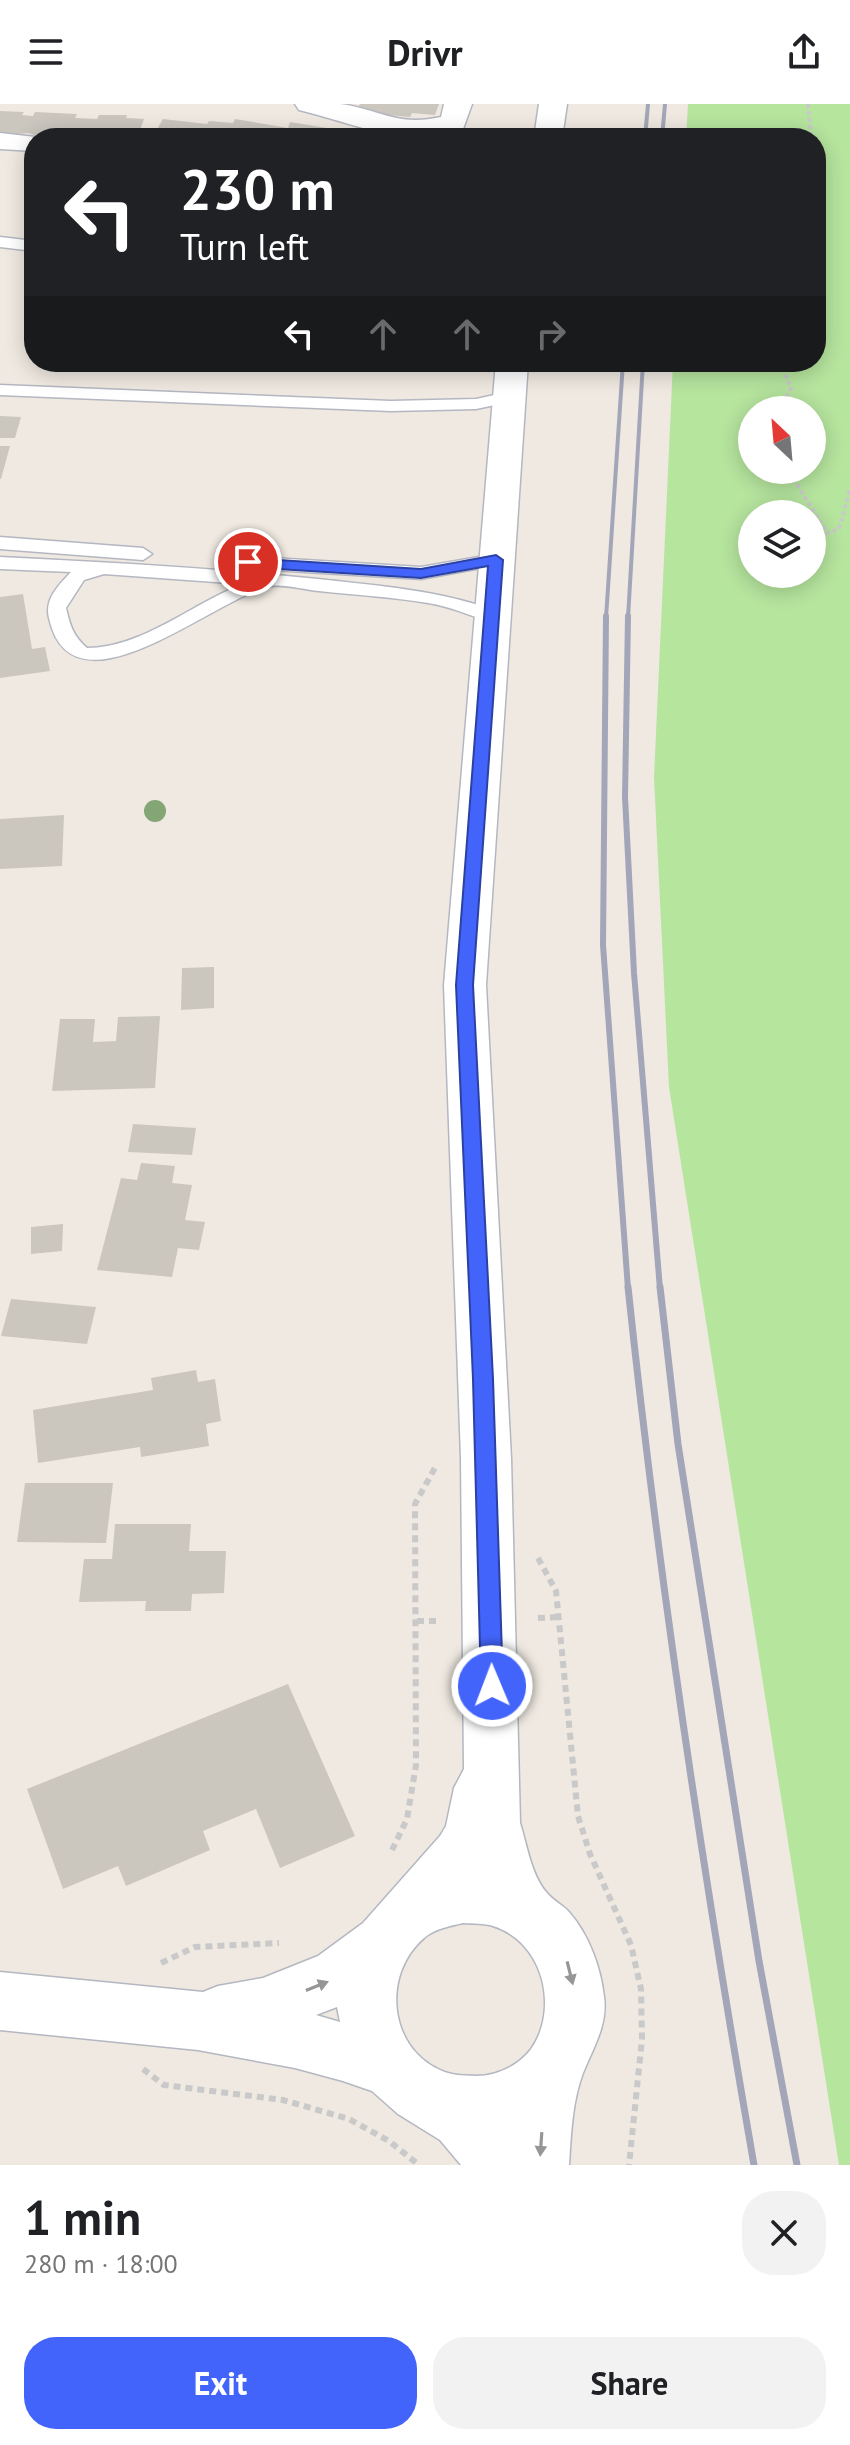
<!DOCTYPE html>
<meta charset="utf-8">
<style>
body{margin:0;font-family:"PT Sans",sans-serif;background:#f2f2f2;color:#202124;height:100vh;display:flex;flex-direction:column;font-size:30px;white-space:nowrap}
*{box-sizing:border-box;margin:0}
p{font-size:26px;color:#757577}
.icon{flex:none;width:44px;height:44px;fill:none;stroke:currentColor;stroke-width:2;stroke-linecap:round;stroke-linejoin:round}
.map{position:relative;height:2061px;overflow:hidden}
.sheet{display:flex;flex-direction:column;background:#fff;flex:1}
.sheet>*{flex:none}
.hud{position:absolute;left:24px;top:24px;width:802px;height:244px;border-radius:32px;box-shadow:0 4px 20px #0003;background:#202124;color:#fff;overflow:hidden}
.needle{width:52px;rotate:334deg}
.buttons{position:absolute;left:738px;top:292px;display:grid;gap:16px}
.buttons a{display:grid;place-items:center;width:88px;height:88px;border-radius:50%;background:#fff;box-shadow:0 4px 20px #0003;font-size:40px}
.pin{position:absolute;display:grid;place-items:center;width:68px;height:68px;color:#fff;margin:-34px;border:4px solid #fff;border-radius:50%;box-shadow:0 2px 8px #0007}
.me{position:absolute;width:88px;margin:-44px;rotate:359deg;stroke-linejoin:round;filter:drop-shadow(0 0 6px #0008)}
.turn{display:flex;align-items:center;gap:28px;height:168px;padding:0 24px;font-size:36px}
.turn .icon{width:104px;height:104px;stroke-width:2.5}
.turn b{display:block;font-size:56px;line-height:68px}
.lanes{display:flex;align-items:center;height:76px;padding:0 24px;background:#0003;justify-content:center;gap:40px;direction:ltr}
.lanes .off{opacity:.35}
.round{display:grid;place-items:center;flex:none;width:84px;height:84px;border-radius:32px;background:#f2f2f2}
.headline{display:flex;align-items:center;justify-content:space-between;height:136px;padding:0 24px}
h1{font-size:48px;font-weight:600;line-height:60px}
.cta{display:flex;gap:16px;margin-top:auto;padding:16px 24px}
.cta a{flex:1;height:92px;border-radius:32px;background:#4264fb;color:#fff;font-size:32px;font-weight:600;line-height:92px;text-align:center}
.cta a+a{background:#f2f2f2;color:#202124}
header{display:flex;justify-content:space-between;align-items:center;height:104px;padding:0 24px;background:#fff;font-size:36px;font-weight:600}
.map>svg:first-child{display:block}
.green{fill:#b6e59e;fill-rule:evenodd}
.building{fill:#cbc7bf}
.lines{fill:none;stroke-linecap:round;stroke-linejoin:round}
.lane-casing{stroke:#b4b7c1;stroke-width:3}
.street-casing{stroke:#b4b7c1;stroke-width:3}
.secondary-casing{stroke:#b4b7c1;stroke-width:3}
.path-far1{stroke:#c9c9c9;stroke-width:4;stroke-dasharray:4 3;stroke-linecap:butt}
.path{stroke:#c9c9c9;stroke-width:6;stroke-dasharray:7 5;stroke-linecap:butt}
.lane{fill:#fff;fill-rule:evenodd}
.street{fill:#fff;fill-rule:evenodd}
.secondary{fill:#fff;fill-rule:evenodd}
.rail-far2{stroke:#a3a6b8;stroke-width:4}
.rail-far1{stroke:#a3a6b8;stroke-width:6}
.rail{stroke:#a3a6b8;stroke-width:7}
.tree{fill:#84a574}
.oneway{fill:#969696}
.route{fill:#4264fb;stroke:#2b41a3;stroke-width:2}
</style>
<header><svg class="icon" aria-label="menu" viewBox="0 0 24 24"><path d="M4 6h16M4 12h16M4 18h16"/></svg>Drivr<svg class="icon" aria-label="share" viewBox="0 0 24 24"><path d="M12 15V3M7 8l5-5 5 5M5 13v7h14v-7"/></svg></header>
<div class="map">
<svg width="850" height="2061" viewBox="0 0 850 2061">
<rect width="100%" height="100%" fill="#efe9e1"/>
<path class="green" d="M688,0H850V2061H839L669,983L654,673L673,258H816V34H686ZM752,306H812V366H752ZM752,410H812V470H752Z"/>
<path class="building" d="M360,0H439L435,11L412,9L410,13L356,8Z
M0,7L24,8L22,11L33,12L35,8L77,10L75,14L97,15L99,11H127L126,14L144,15L137,34L71,31L70,34H37L38,32L28,29L0,32Z
M163,15L207,20L209,17L233,19L235,15L288,24L290,18L327,24L323,34H152Z
M0,312L21,313L15,334H0Z
M0,342H10L1,375H0Z
M23,490L32,545L45,543L50,567L0,574V493Z
M64,711L62,762L0,765V715Z
M214,863V904L181,906L182,864Z
M160,912L155,984L52,987L60,915H95L93,938L116,937L118,913Z
M133,1020L196,1024L192,1051L128,1048Z
M141,1059L175,1062L172,1079L192,1081L185,1116L205,1118L199,1146L178,1144L172,1173L97,1166L121,1074L137,1076Z
M63,1120L62,1147L31,1150V1123Z
M11,1195L96,1203L87,1240L1,1232Z
M196,1266L198,1278L215,1275L221,1317L206,1320L209,1342L141,1353L140,1343L38,1359L33,1306L153,1286L151,1274Z
M25,1379H113L106,1439L17,1438Z
M115,1420H191L189,1447H226L224,1489L192,1490L191,1507H145L146,1497L79,1498L84,1455H112Z
M288,1580L355,1732L280,1764L256,1705L203,1727L210,1746L126,1782L118,1762L63,1785L27,1685Z"/>
<g class="lines">
<defs>
<path id="lane" d="M0,133L34,137V147L0,143Z
M0,281L391,297L476,295L508,288L517,293L514,297L476,305L391,307L0,291Z
M0,433L143,444L152,450L143,456L0,445Z
M496,450L505,456L503,460L421,475L272,466L263,460L272,454L421,463Z
M0,453C106,458 212,464 318,475C380,482 440,486 499,508L502,512L492,518C470,512 450,502 428,499C392,493 355,491 319,487C305,486 285,480 271,482C217,492 72,620 49,514C44,495 59,481 71,468L0,465ZM104,470L243,480C193,499 142,544 87,544C73,532 70,521 66,504L84,476Z"/>
<path id="street" d="M295,0C310,0 326,0 340,0C380,5 396,23 441,13L444,0H472L463,25C392,42 365,22 299,6Z
M0,29L44,34H34V47L0,45Z"/>
<path id="secondary" d="M539,0H567L562,34H534Z
M496,258H528L486,881L511,1354L520,1719C527,1741 531,1770 546,1788C552,1796 563,1801 569,1808C589,1831 601,1864 604,1893C608,1921 593,1944 583,1969C572,1998 571,2031 569,2061H461L440,2036L398,2010L372,1987L343,1977L295,1964L198,1946L0,1926V1868L203,1888L218,1882L263,1874L318,1852L363,1819L440,1732L446,1722L454,1684L464,1665L461,1354L444,881ZM463,1819C473,1820 484,1819 493,1822C541,1837 557,1897 536,1937C525,1959 499,1972 476,1972C463,1971 452,1972 440,1966C388,1943 382,1870 424,1834C434,1825 450,1822 463,1819ZM337,1903L340,1918L316,1911Z"/>
</defs>
<use href="#lane" class="lane-casing"/>
<use href="#street" class="street-casing"/>
<use href="#secondary" class="secondary-casing"/>
<path class="path-far1" d="M808,0L811,34
M779,258L791,284L780,306
M782,366L798,382L827,429L839,425L850,385"/>
<path class="path" d="M538,1454L556,1487L578,1712L590,1750L631,1841L641,1885L642,1935L629,2061
M538,1514L558,1513
M417,1517H440
M392,1746L407,1715L416,1661L415,1400L436,1362
M161,1859L195,1843L279,1839
M143,1965L164,1981L283,1996L349,2015L389,2037L419,2061"/>
<use href="#lane" class="lane"/>
<use href="#street" class="street"/>
<use href="#secondary" class="secondary"/>
<path class="rail-far2" d="M645,34L648,0
M662,34L665,0
M606,514L623,258
M628,514L643,258"/>
<path class="rail-far1" d="M606,512L603,841L628,1185
M628,512L625,693L634,869L660,1185"/>
<path class="rail" d="M628,1183C659,1477 703,1769 754,2061
M660,1183L678,1340L759,1857L797,2061"/>
</g>
<circle class="tree" cx="155" cy="707" r="11"/>
<defs><path id="oneway-solid" d="M-6-.8H1V-3.2L6.5 0L1 3.2V.8H-6Z" transform="scale(2)"/></defs>
<g class="oneway">
<use href="#oneway-solid" transform="translate(570 1869) rotate(76)"/>
<use href="#oneway-solid" transform="translate(317 1882) rotate(-22)"/>
<use href="#oneway-solid" transform="translate(541 2040) rotate(94)"/>
</g>
<path class="route" d="M496,451L503,456L473,881L493,1275L503,1582L500,1589L492,1592L484,1589L481,1582L473,1275L456,881L488,462L421,474L248,463L241,458L248,454L421,465Z"/>
</svg>
<div class="buttons">
<a><svg class="needle" viewBox="-14 -14 28 28"><path d="M0-13l5 13h-10z" fill="#e53935"/><path d="M0 13l5-13h-10z" fill="#757577"/></svg></a>
<a><svg class="icon" aria-label="layers" viewBox="0 0 24 24"><path d="M12 4l9 5-9 5-9-5zM3 14l9 5 9-5"/></svg></a>
</div>
<div class="pin" style="left:248px;top:458px;background:#d93025"><svg class="icon" aria-label="arrive" viewBox="0 0 24 24"><path d="M6 21V4h12l-3 4 3 4H6"/></svg></div>
<svg class="me" style="left:492px;top:1582px" viewBox="-20 -20 40 40"><circle r="17" fill="#4264fb" stroke="#fff" stroke-width="3"/><path d="M0-11L8 9 0 5-8 9z" fill="#fff"/></svg>
<div class="hud">
<div class="turn"><svg class="icon" aria-label="left" viewBox="0 0 24 24"><path d="M17 20v-9H6M10 6l-5 5 5 5"/></svg><div><b>230 m</b>Turn left</div></div>
<div class="lanes"><svg class="icon" aria-label="left" viewBox="0 0 24 24"><path d="M17 20v-9H6M10 6l-5 5 5 5"/></svg><svg class="icon off" aria-label="ahead" viewBox="0 0 24 24"><path d="M12 20V5M6 11l6-6 6 6"/></svg><svg class="icon off" aria-label="ahead" viewBox="0 0 24 24"><path d="M12 20V5M6 11l6-6 6 6"/></svg><svg class="icon off" aria-label="right" viewBox="0 0 24 24"><path d="M7 20v-9h11M14 6l5 5-5 5"/></svg></div>
</div>
</div>
<section class="sheet">
<div class="headline"><div><h1>1 min</h1><p>280 m · 18:00</p></div><a class="round"><svg class="icon" aria-label="close" viewBox="0 0 24 24"><path d="M6 6l12 12M18 6L6 18"/></svg></a></div>
<div class="cta"><a>Exit</a><a>Share</a></div>
</section>
